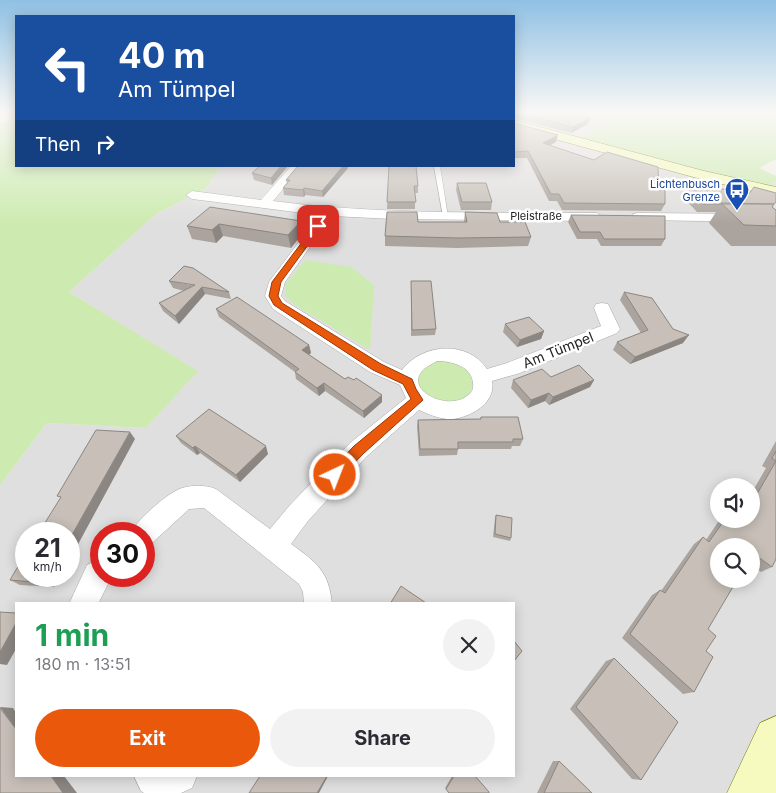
<!DOCTYPE html>
<meta charset="utf-8">
<style>
body{margin:0;font-family:Inter,sans-serif;background:#f2f2f3;color:#2b2b33;height:100vh;display:flex;flex-direction:column;font-size:19px;white-space:nowrap}
*{box-sizing:border-box;margin:0}
p{font-size:16px;color:#7c7c81}
.icon{flex:none;width:28px;height:28px;fill:none;stroke:currentColor;stroke-width:2;stroke-linecap:round;stroke-linejoin:round}
.map{position:relative;flex:1;overflow:hidden}
.drawer{position:absolute;left:15px;top:602px;width:500px;height:175px;display:flex;flex-direction:column;background:#fff;border-radius:0px;box-shadow:0 2px 12px #0003}
.drawer>*{flex:none}
.top-card{position:absolute;left:15px;top:15px;width:500px;height:152px;border-radius:0px;box-shadow:0 2px 12px #0003;background:#1a4fa0;color:#fff;overflow:hidden}
.tools{position:absolute;left:710px;top:478px;display:grid;gap:10px}
.tools a{display:grid;place-items:center;width:50px;height:50px;border-radius:50%;background:#fff;box-shadow:0 2px 12px #0003;font-size:25px}
.speed{position:absolute;left:15px;top:522px;display:flex;gap:10px;font-size:25px;font-weight:700;text-align:center}
.speed>*{display:grid;place-content:center;width:65px;height:65px;border-radius:50%;background:#fff;box-shadow:0 2px 12px #0003;line-height:1}
.speed small{font-size:12px;font-weight:400}
.speed .limit{border:8px solid #d22;background:#fff;color:#111}
.pin{position:absolute;display:grid;place-items:center;width:42px;height:42px;color:#fff;margin:-21px;border-radius:10px;box-shadow:0 2px 8px #0006}
.me{position:absolute;width:55px;margin:-28px;rotate:43deg;stroke-linejoin:round;filter:drop-shadow(0 0 4px #0008)}
.turn{display:flex;align-items:center;gap:18px;height:105px;padding:0 20px;font-size:22px}
.turn .icon{width:65px;height:65px;stroke-width:2.5}
.turn b{display:block;font-size:35px;line-height:42px}
.then{display:flex;align-items:center;height:48px;padding:0 20px;background:#0003;gap:10px;font-size:19px}
.round{display:grid;place-items:center;flex:none;width:52px;height:52px;border-radius:26px;background:#f2f2f3}
.headline{display:flex;align-items:center;justify-content:space-between;height:85px;padding:0 20px}
h1{font-size:30px;font-weight:700;line-height:38px;color:#1e9e55}
.primary-button{display:flex;gap:10px;margin-top:auto;padding:10px 20px}
.primary-button a{flex:1;height:58px;border-radius:30px;background:#ea580c;color:#fff;font-size:20px;font-weight:700;line-height:58px;text-align:center}
.primary-button a+a{background:#f2f2f3;color:#2b2b33}
.map>svg:first-child{display:block}
.residential{fill:#e0dfdf;fill-rule:evenodd}
.grass{fill:#cdebb0}
.parking{fill:#e2e2e2}
.lines{fill:none;stroke-linecap:round;stroke-linejoin:round}
.lane-casing{stroke:#a9a9a9;stroke-width:1}
.street-casing{stroke:#a9a9a9;stroke-width:1}
.secondary-casing{stroke:#707d05;stroke-width:1}
.lane{fill:#fff;fill-rule:evenodd}
.street{fill:#fff;fill-rule:evenodd}
.secondary{fill:#f7fabf;fill-rule:evenodd}
.wall{fill:#aba49e}
.shaded-wall{fill:#8b8681}
.building{fill:#c7bfb8;stroke:#8b8681}
.route{fill:#ea580c;stroke:#983908}
.labels{text-anchor:middle;stroke-width:5;stroke-linejoin:round;paint-order:stroke}
.far-transit-label{font-size:11px;fill:#164399;stroke:#fff;text-anchor:end}
.far-street-label{font-size:11px;fill:#222;stroke:#fff}
.street-label{font-size:14px;fill:#222;stroke:#fff}
</style>
<div class="map">
<svg width="776" height="793" viewBox="0 0 776 793">
<rect width="100%" height="100%" fill="#f2efe9"/>
<path class="residential" d="M518,113H618L580,139L771,185L776,181V793H0V485L47,423L146,428L197,371L69,292L156,214L206,188L221,166H514V116ZM719,486H751V519H719ZM26,534H69V576H26ZM101,534H144V576H101ZM719,546H751V579H719ZM16,604H514V776H16Z"/>
<path class="grass" d="M618,113H776V159L759,168L776,176V181L771,185L704,172L579,140Z
M16,118V166H221L206,188L156,214L69,292L198,371L146,428L47,423L0,485V123Z
M305,260L351,267L374,285L370,350L295,305L285,296V285Z
M439,361C447,361 455,362 462,366C475,374 477,392 462,399C431,414 393,373 439,361Z"/>
<path class="parking" d="M198,198L291,212L285,219L190,204Z"/>
<g class="lines">
<defs>
<path id="lane" d="M434,166H440L448,217L443,216Z"/>
<path id="street" d="M291,166H302L273,201C380,215 489,212 597,213L603,217L597,221L393,219L332,216L285,282L281,296L285,301L384,362L402,370C421,344 467,339 487,369L507,363L601,326L594,308L596,304L602,303L608,304L620,329L617,333L520,373L492,381C496,403 472,416 454,419C442,420 430,415 419,410L366,457L308,521L291,544C316,562 329,571 332,604H304L303,592L299,584L204,508L189,509L152,543L144,546V534H130C136,521 168,492 182,488C193,485 206,485 216,489L270,529L290,505L350,443L406,398L400,385L370,372L273,309L265,296L269,282L319,215L192,199L186,195L192,191L261,200ZM437,361C451,361 472,366 473,383C474,389 472,393 467,396C447,412 402,389 424,369C427,366 433,364 437,361Z
M638,213L776,214V222L633,220L632,217L633,214Z
M101,558V576H112L98,604H69L87,565Z
M134,776H197L192,788L181,793H144L141,791Z"/>
<path id="secondary" d="M514,120L704,171L776,187V197L697,178L514,128Z
M776,716V793H727L760,723Z"/>
</defs>
<use href="#lane" class="lane-casing"/>
<use href="#street" class="street-casing"/>
<use href="#secondary" class="secondary-casing"/>
<use href="#lane" class="lane"/>
<use href="#street" class="street"/>
<use href="#secondary" class="secondary"/>
</g>
<path class="wall" d="M514,113H579L578,115L588,124L571,133L514,118Z
M514,123L556,142L549,145L659,190L665,204L661,211L562,210L557,201H549L527,158H514Z
M260,166H288L272,185L254,180L252,173Z
M389,166L418,186V193H415V209H387Z
M348,168L323,197L305,195L304,197L284,195L283,188L287,183L286,180Z
M457,183L492,202L491,210H461L456,190Z
M688,190L743,202H776L772,207L776,210V246H731L709,223L716,212H697L683,197Z
M210,207L303,233L291,248L223,236L216,243L192,239L187,226Z
M465,212L500,222L531,237L528,246L457,248L385,246V236L418,222H464Z
M571,215L665,239L661,246H601L597,239H577L568,222Z
M169,281L229,292L231,299L205,294L179,324L163,311L159,303L184,291L173,288Z
M411,281L436,329L435,335L411,336Z
M624,292L683,343L630,364L613,350L617,342L641,333L620,300Z
M216,309L309,345L311,353L309,355L345,379L382,402L364,418L325,391L319,396L296,379L295,372L219,317Z
M505,324L544,331L541,339L517,347L503,332Z
M551,377L594,380L590,387L549,405L545,401L528,408L511,388L513,380Z
M481,417L523,439L520,446H512L511,449H458L457,455L419,456L417,426L418,420L480,419Z
M176,436L268,454L240,482L200,453L197,455L181,443Z
M776,441V559L772,567L761,572L751,565V546H719L708,629L706,651L694,692L683,694L622,638L652,595L660,590L661,591L694,544L703,537L706,540L720,519H751V494L766,468L762,466Z
M496,515L511,538L510,541L493,537L495,518Z
M60,576L54,587L20,585L10,580Z
M614,658L641,780L632,779L570,709L606,661Z
M553,761H559L592,793H537Z
M452,776H475L489,793H449L445,788Z"/>
<path class="shaded-wall" d="M590,118L588,124L571,133L573,127Z
M558,135L556,142L541,150L543,143Z
M281,166H288L272,185L271,178Z
M343,166H348V168L323,197L322,191Z
M304,188L305,195L304,197L303,190Z
M301,221L303,233L291,248L288,235Z
M219,224L223,236L216,243L212,230Z
M202,287L205,294L179,324L175,316Z
M544,331L541,339L517,347L520,340Z
M689,335L683,343L630,364L635,357Z
M309,345L311,353L304,358L302,350Z
M594,380L590,387L549,405L553,397Z
M324,383L325,391L319,396L317,388Z
M549,393L545,401L528,408L531,400Z
M382,395V402L364,418L363,411Z
M130,432L135,439L69,561V540Z
M195,446L200,453L197,455L193,448Z
M266,446L268,454L240,482L236,475Z
M49,576H60L54,587L45,583Z
M16,623V649L7,665L0,664V652Z
M0,707L13,708L16,713V729Z
M51,776H64L77,793H63Z
M327,776H328L319,793H317Z"/>
<path class="building" d="M520,113H578L576,115L590,118L573,127Z
M514,123L558,135L543,143L594,160L607,152L658,167L659,190H665V204L564,203L559,194H551L528,151L514,152Z
M260,166H281L271,178L252,173Z
M298,166H343L322,191L304,188L303,190L283,188L290,180H286Z
M389,166H416L418,186H414L416,202H387Z
M457,183H486L492,202H462Z
M754,187L776,193V202L774,204H702L688,190L728,189L743,202Z
M721,203L774,204L772,207L776,210V226L744,225Z
M210,207L301,221L288,235L219,224L212,230L187,226Z
M387,212H417L418,222H467L465,212L497,213L500,222H525L531,237L458,238L385,236Z
M571,215L665,216V239H604L600,232H580Z
M184,266L193,268L229,292L202,287L175,316L159,303L195,285L169,281Z
M411,281H431L436,329L412,330Z
M624,292L652,298L673,329L689,335L635,357L617,342L648,330Z
M237,297L309,345L302,350L345,379L348,377L354,380L356,378L382,395L363,411L324,383L317,388L295,372L299,369L216,309Z
M529,317L544,331L520,340L505,324Z
M579,365L594,380L553,397L549,393L531,400L513,380L542,369L551,377Z
M209,409L266,446L236,475L195,446L193,448L176,436Z
M481,417H518L523,439H513V442H458V449H420L418,420L481,419Z
M96,430L130,432L69,540V534H38L61,497L57,496Z
M776,451V461L772,458Z
M776,461V559L772,567L751,552V546H719V579H736L737,580L708,629L716,636L706,651L713,657L694,692L630,634L660,590L665,593L703,537L709,542L725,519H751V500L753,501Z
M496,515L512,518L511,538L495,534Z
M26,553V576H49L45,583L10,580Z
M401,586L426,603V604H390Z
M0,612L16,613V623L0,652Z
M514,641L522,651L514,661Z
M614,658L678,722L641,780L576,707Z
M0,708L16,729V776H51L63,793H0Z
M559,761L592,793H544Z
M260,776H327L317,793H249Z
M454,776H475L489,792V793H449L446,789Z"/>
<linearGradient id="sky" x2="0" y2="1"><stop stop-color="#8fc0e4"/><stop offset="0.5" stop-color="#f9f8f5"/><stop offset="1" stop-color="#f9f8f5" stop-opacity="0"/></linearGradient>
<rect width="776" height="224" fill="url(#sky)"/>
<path class="route" d="M315,225L322,226L281,282L278,296L282,303L381,364L412,379L416,389L423,400L363,454L339,479L335,481L330,479L328,475L330,471L354,446L411,399L403,384L373,370L274,305L269,296L272,282Z"/>
<defs>
<symbol id="bus-pin" viewBox="-11 -11 22 30"><path d="M0 17L-7.5 6A9.5 9.5 0 1 1 7.5 6Z" fill="#1a4fb4" stroke="#fff"/><path d="M-5-6H5V4H4V6H2V4H-2V6H-4V4H-5ZM-3.5-4V0h7V-4ZM-3.5 1.2v1.5H-2V1.2ZM2 1.2v1.5H3.5V1.2Z" fill="#fff"/></symbol>
</defs>
<g fill-rule="evenodd">
<use href="#bus-pin" x="723" y="176" width="28" height="38"/>
</g>
<g class="labels">
<g class="far-transit-label">
<text x="720" y="188">Lichtenbusch<tspan x="720" dy="13">Grenze</tspan></text>
</g>
<g class="far-street-label">
<text x="536" y="220">Pleistraße</text>
</g>
<g class="street-label">
<text transform="translate(558 350) rotate(-22)" y="5">Am Tümpel</text>
</g>
</g>
</svg>
<div class="tools">
<a><svg class="icon" aria-label="sound" viewBox="0 0 24 24"><path d="M4 9h4l5-4v14l-5-4H4zM17 9q2 3 0 6"/></svg></a>
<a><svg class="icon" aria-label="search" viewBox="0 0 24 24"><circle cx="10" cy="10" r="6"/><path d="M15 15l6 6"/></svg></a>
</div>
<div class="speed"><div>21<small>km/h</small></div><div class="limit">30</div></div>
<div class="pin" style="left:318px;top:226px;background:#d93025"><svg class="icon" aria-label="arrive" viewBox="0 0 24 24"><path d="M6 21V4h12l-3 4 3 4H6"/></svg></div>
<svg class="me" style="left:335px;top:475px" viewBox="-20 -20 40 40"><circle r="17" fill="#ea580c" stroke="#fff" stroke-width="3"/><path d="M0-11L8 9 0 5-8 9z" fill="#fff"/></svg>
<div class="top-card">
<div class="turn"><svg class="icon" aria-label="left" viewBox="0 0 24 24"><path d="M17 20v-9H6M10 6l-5 5 5 5"/></svg><div><b>40 m</b>Am Tümpel</div></div>
<div class="then">Then<svg class="icon" aria-label="right" viewBox="0 0 24 24"><path d="M7 20v-9h11M14 6l5 5-5 5"/></svg></div>
</div>
<section class="drawer">
<div class="headline"><div><h1>1 min</h1><p>180 m · 13:51</p></div><a class="round"><svg class="icon" aria-label="close" viewBox="0 0 24 24"><path d="M6 6l12 12M18 6L6 18"/></svg></a></div>
<div class="primary-button"><a>Exit</a><a>Share</a></div>
</section>
</div>
